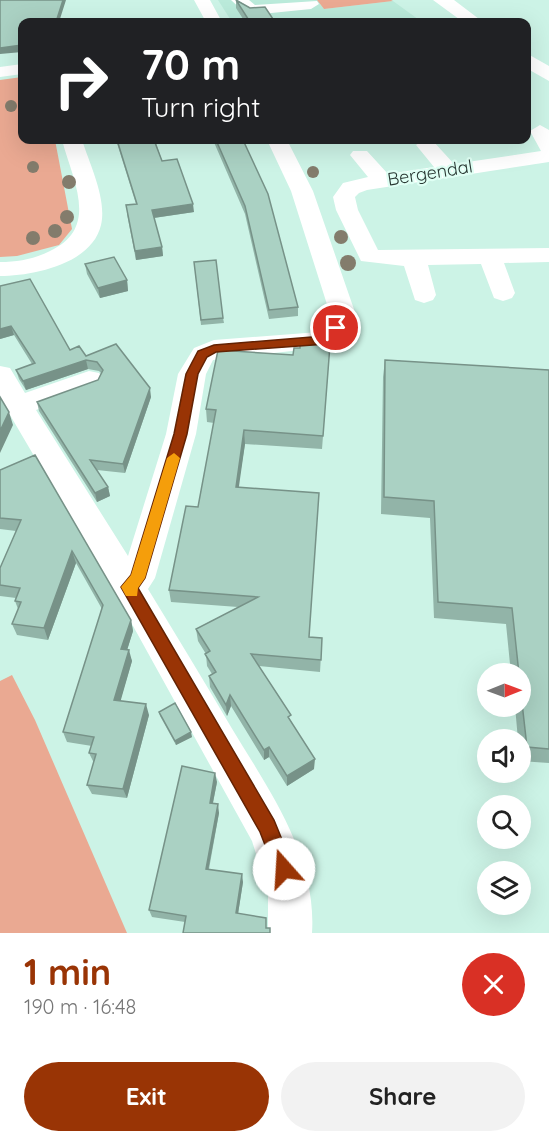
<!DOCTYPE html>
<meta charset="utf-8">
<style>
body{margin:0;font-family:Quicksand,sans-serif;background:#f2f2f2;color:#222;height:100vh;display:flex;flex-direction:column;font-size:22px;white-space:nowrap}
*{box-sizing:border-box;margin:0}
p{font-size:20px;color:#767676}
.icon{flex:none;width:33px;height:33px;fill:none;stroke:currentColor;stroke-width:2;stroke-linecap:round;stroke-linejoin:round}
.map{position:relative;height:933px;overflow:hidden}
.sheet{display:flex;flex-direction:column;background:#fff;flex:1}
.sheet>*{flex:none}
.top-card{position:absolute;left:18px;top:18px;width:513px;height:126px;border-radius:12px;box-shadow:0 6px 24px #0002;background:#202124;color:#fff;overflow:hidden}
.needle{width:39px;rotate:89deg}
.tools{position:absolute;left:477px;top:663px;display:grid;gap:12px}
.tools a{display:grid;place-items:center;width:54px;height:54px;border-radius:50%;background:#fff;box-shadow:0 6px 24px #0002;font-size:30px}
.pin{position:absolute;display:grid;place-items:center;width:51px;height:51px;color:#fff;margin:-26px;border:3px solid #fff;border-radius:50%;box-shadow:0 2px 6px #0007}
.me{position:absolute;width:66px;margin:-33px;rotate:341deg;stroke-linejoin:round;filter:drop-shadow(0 0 4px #0008)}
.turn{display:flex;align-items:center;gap:21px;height:126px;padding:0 24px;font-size:27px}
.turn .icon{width:78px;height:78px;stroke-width:2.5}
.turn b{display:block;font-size:42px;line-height:51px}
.round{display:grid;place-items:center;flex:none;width:63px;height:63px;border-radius:32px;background:#f2f2f2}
.head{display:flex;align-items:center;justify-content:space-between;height:102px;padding:0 24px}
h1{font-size:36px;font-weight:700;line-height:45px;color:#993405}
.button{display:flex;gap:12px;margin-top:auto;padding:12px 24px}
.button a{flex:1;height:69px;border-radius:36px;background:#993405;color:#fff;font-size:24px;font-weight:700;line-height:69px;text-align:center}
.button a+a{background:#f2f2f2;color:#222}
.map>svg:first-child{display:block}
.built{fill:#baeada}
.green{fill:#eaa992}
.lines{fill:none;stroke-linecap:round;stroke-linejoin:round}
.minor{fill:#fff;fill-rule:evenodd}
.major{fill:#fff;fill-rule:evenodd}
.tree{fill:#837c6c}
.wall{fill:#92b4a8}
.shaded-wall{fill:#779288}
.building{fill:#aad1c3;stroke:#779288;stroke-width:1.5}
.route{fill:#993405;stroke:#632203;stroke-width:1.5}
.slow{fill:#f59e0b}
.labels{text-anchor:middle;stroke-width:4.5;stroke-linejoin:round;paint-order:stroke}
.far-street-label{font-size:18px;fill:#293833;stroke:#dffff4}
</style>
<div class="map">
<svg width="549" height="933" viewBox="0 0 549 933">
<rect width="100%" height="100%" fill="#ccf3e6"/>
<path class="built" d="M218,0H317L324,9L393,1L422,22H232Z"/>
<path class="green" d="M317,0H391L393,1L324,9Z
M22,77V140H55L72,229L59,245L17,256L0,257V80Z
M12,675L35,720L127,933H0V681Z"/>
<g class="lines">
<path class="minor" d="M194,0H210L222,22H206Z
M231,0H249L255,5L317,1L319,4L311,9L251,15L245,13Z
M22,64V74L0,77V67Z
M540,125L549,130V162L367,190L359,193L355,197L358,210L378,250L549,248V262L504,263L515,293L512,298L503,301L494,298L481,264L428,265L436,295L433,300L424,303L415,300L404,266L361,261L336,210L333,197L343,183L368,177L350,155L353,151H367L388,174L434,167L416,145L424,140L433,141L454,164L541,151L530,131Z
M62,140H82C90,165 107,199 101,225C92,264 33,276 0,276V262C18,262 34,259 50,251C100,228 73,181 62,140Z
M267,140H287L313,191L357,318L336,346L213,360L206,374L196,434L155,578L148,589C176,635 204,681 231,727C269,790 317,856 312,933H268V892L252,841L117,597L0,398V366L10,368L25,393L89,371L99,373L103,380L99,387L36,410L128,556L166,434L178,374L194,348L214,340L319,332L331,317L291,191Z"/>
<path class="major" d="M433,0H454L483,22H463Z
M526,53L549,66V81L526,68Z"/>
</g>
<g class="tree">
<circle cx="11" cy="106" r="6"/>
<circle cx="33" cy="167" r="6"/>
<circle cx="313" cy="172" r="6"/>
<circle cx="69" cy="182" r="7"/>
<circle cx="67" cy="217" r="7"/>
<circle cx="55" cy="231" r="7"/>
<circle cx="341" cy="237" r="7"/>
<circle cx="33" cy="238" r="7"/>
<circle cx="348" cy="263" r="8"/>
</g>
<path class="wall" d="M236,0H237L275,22H245L236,8Z
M116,140H155L162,161L194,212L154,218L162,247L163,256L136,260L127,214L136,204Z
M213,140H243L298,307V316L269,319L245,214Z
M194,262L223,318L224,323L201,325Z
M85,264L127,280L128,291L100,298L87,274Z
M0,286L70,350L86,356L116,344L151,397L125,473L97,470L108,487L110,496L97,502L39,411L37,402L98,380L101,373L99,371L88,369L26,390L19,379L16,370L32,364L14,335L0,339Z
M330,345L322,449L245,444L238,487L309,637L322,638L320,672L259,666L291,721L314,769L287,786L269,757L264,760L231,706L227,716L210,687L209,676L212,674L207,666L206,654L198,641L196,629L238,607L171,602L169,590L198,507L214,423L207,422L206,409L293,355L300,348Z
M385,360L549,370V763L520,761V740H518L515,706H520V674H511L506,624L434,618L430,518L381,514L383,377Z
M35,455L131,620L133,631L127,650L132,661L120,701L149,715L127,798L92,794L87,785L94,763L89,753L92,746L67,742L63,732L102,609L76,563L48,640L17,635L12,624L18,609L15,601L16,598L0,596V568L16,531L0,529V470Z
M159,712L192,737L176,745L160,716Z
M217,782L213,803L219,813L209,869L243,882L238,914L266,928H270V933H183L185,922L152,917L149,910Z"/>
<path class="shaded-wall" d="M63,0H66L59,22H56Z
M22,45V52L0,54V48Z
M193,204L194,212L153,218L152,210Z
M162,247L163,256L136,260L135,251Z
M127,280L128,291L100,298L98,288Z
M11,326L14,335L0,339V329Z
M86,360L88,369L26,390L23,381Z
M150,388L151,397L125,473L123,464Z
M9,412L13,425L0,453V431Z
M244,430L245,444L237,500L236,487Z
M108,487L110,496L97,502L95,493Z
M72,551L76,563L48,640L44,628Z
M131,620L133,631L124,660L121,649Z
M129,650L132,661L118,710L114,700Z
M230,695L231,706L227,716L226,705Z
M146,704L149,715L127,798L123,789Z
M191,732L192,737L176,745L175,741Z
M269,747V757L264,760V750Z
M315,759L314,769L287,786V776Z
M215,773L217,782L211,812L210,803Z
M218,804L219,813L207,876L206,869Z
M242,874L243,882L237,920L236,913Z"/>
<path class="building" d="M0,0H63L56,22H22V45L0,48Z
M236,0L250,8L265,7L275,22H250Z
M117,140H154L162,161L177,159L193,204L152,210L162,247L135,251L126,205L137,204Z
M216,140H243L268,194L298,307L269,310L245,206Z
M114,257L127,280L98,288L85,264Z
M216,260L223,318L201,320L194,262Z
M30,279L70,350L79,346L86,356L116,344L150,388L123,464L90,460L108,487L95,493L37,402L98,380L103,370L97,362L86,360L23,381L16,370L35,363L11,326L0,329V286Z
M300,343L330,345L323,436L244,430L236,487L319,493L309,637L322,638L321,660L251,654L291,715L288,717L315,759L287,776L269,747L264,750L230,695L226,705L209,676L216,672L205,654L210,651L196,629L258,597L169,590L186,506L198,507L216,410L206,409L218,350L293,355L294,348H300Z
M385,360L549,370V749L527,747L520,685V674H519L512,608L438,602L434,501L384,497Z
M0,397L9,412L0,431Z
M35,455L131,620L121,649L129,650L114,700L146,704L123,789L87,785L96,754L89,753L94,737L63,732L103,605L72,551L44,628L12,624L21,602L15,601L20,588L0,585V568L21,520L0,518V470Z
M175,703L191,732L175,741L159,712Z
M182,766L215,773L210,803L218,804L206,869L242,874L236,913L266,918V928H270V933H183L186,916L149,910Z"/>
<path class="route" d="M336,324L342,328L332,343L327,344L216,352L207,357L198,374L187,434L145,578L138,588L274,820L294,869L291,876L284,879L277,876L260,832L121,587L131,575L174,434L186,374L198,351L214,345L324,336Z"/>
<path class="slow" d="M174,453L180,458L145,578L138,588L137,596H126L121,587L131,575L167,458Z"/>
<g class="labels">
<g class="far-street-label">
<text transform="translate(430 173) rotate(-9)" y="6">Bergendal</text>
</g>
</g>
</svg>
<div class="tools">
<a><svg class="needle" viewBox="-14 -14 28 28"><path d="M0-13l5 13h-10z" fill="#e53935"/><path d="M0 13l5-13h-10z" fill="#767676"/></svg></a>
<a><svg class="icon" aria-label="sound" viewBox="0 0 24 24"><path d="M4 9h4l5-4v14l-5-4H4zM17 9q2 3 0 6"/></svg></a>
<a><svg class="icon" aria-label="search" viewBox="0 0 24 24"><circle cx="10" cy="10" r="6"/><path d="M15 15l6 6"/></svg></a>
<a><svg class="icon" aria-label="layers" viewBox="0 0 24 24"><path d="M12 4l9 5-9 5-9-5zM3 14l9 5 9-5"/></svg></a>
</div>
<div class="pin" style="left:336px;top:328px;background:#d93025"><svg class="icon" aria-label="arrive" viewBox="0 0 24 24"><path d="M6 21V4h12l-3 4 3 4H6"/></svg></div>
<svg class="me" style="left:284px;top:869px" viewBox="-20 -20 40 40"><circle r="19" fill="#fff"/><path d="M0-13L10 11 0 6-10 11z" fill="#993405"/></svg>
<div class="top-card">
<div class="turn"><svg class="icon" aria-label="right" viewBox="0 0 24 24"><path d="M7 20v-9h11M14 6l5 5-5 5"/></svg><div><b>70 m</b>Turn right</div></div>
</div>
</div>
<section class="sheet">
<div class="head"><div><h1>1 min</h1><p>190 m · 16:48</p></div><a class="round" style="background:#d93025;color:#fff"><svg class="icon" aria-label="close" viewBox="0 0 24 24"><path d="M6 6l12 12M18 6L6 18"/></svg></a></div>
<div class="button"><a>Exit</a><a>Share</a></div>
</section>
